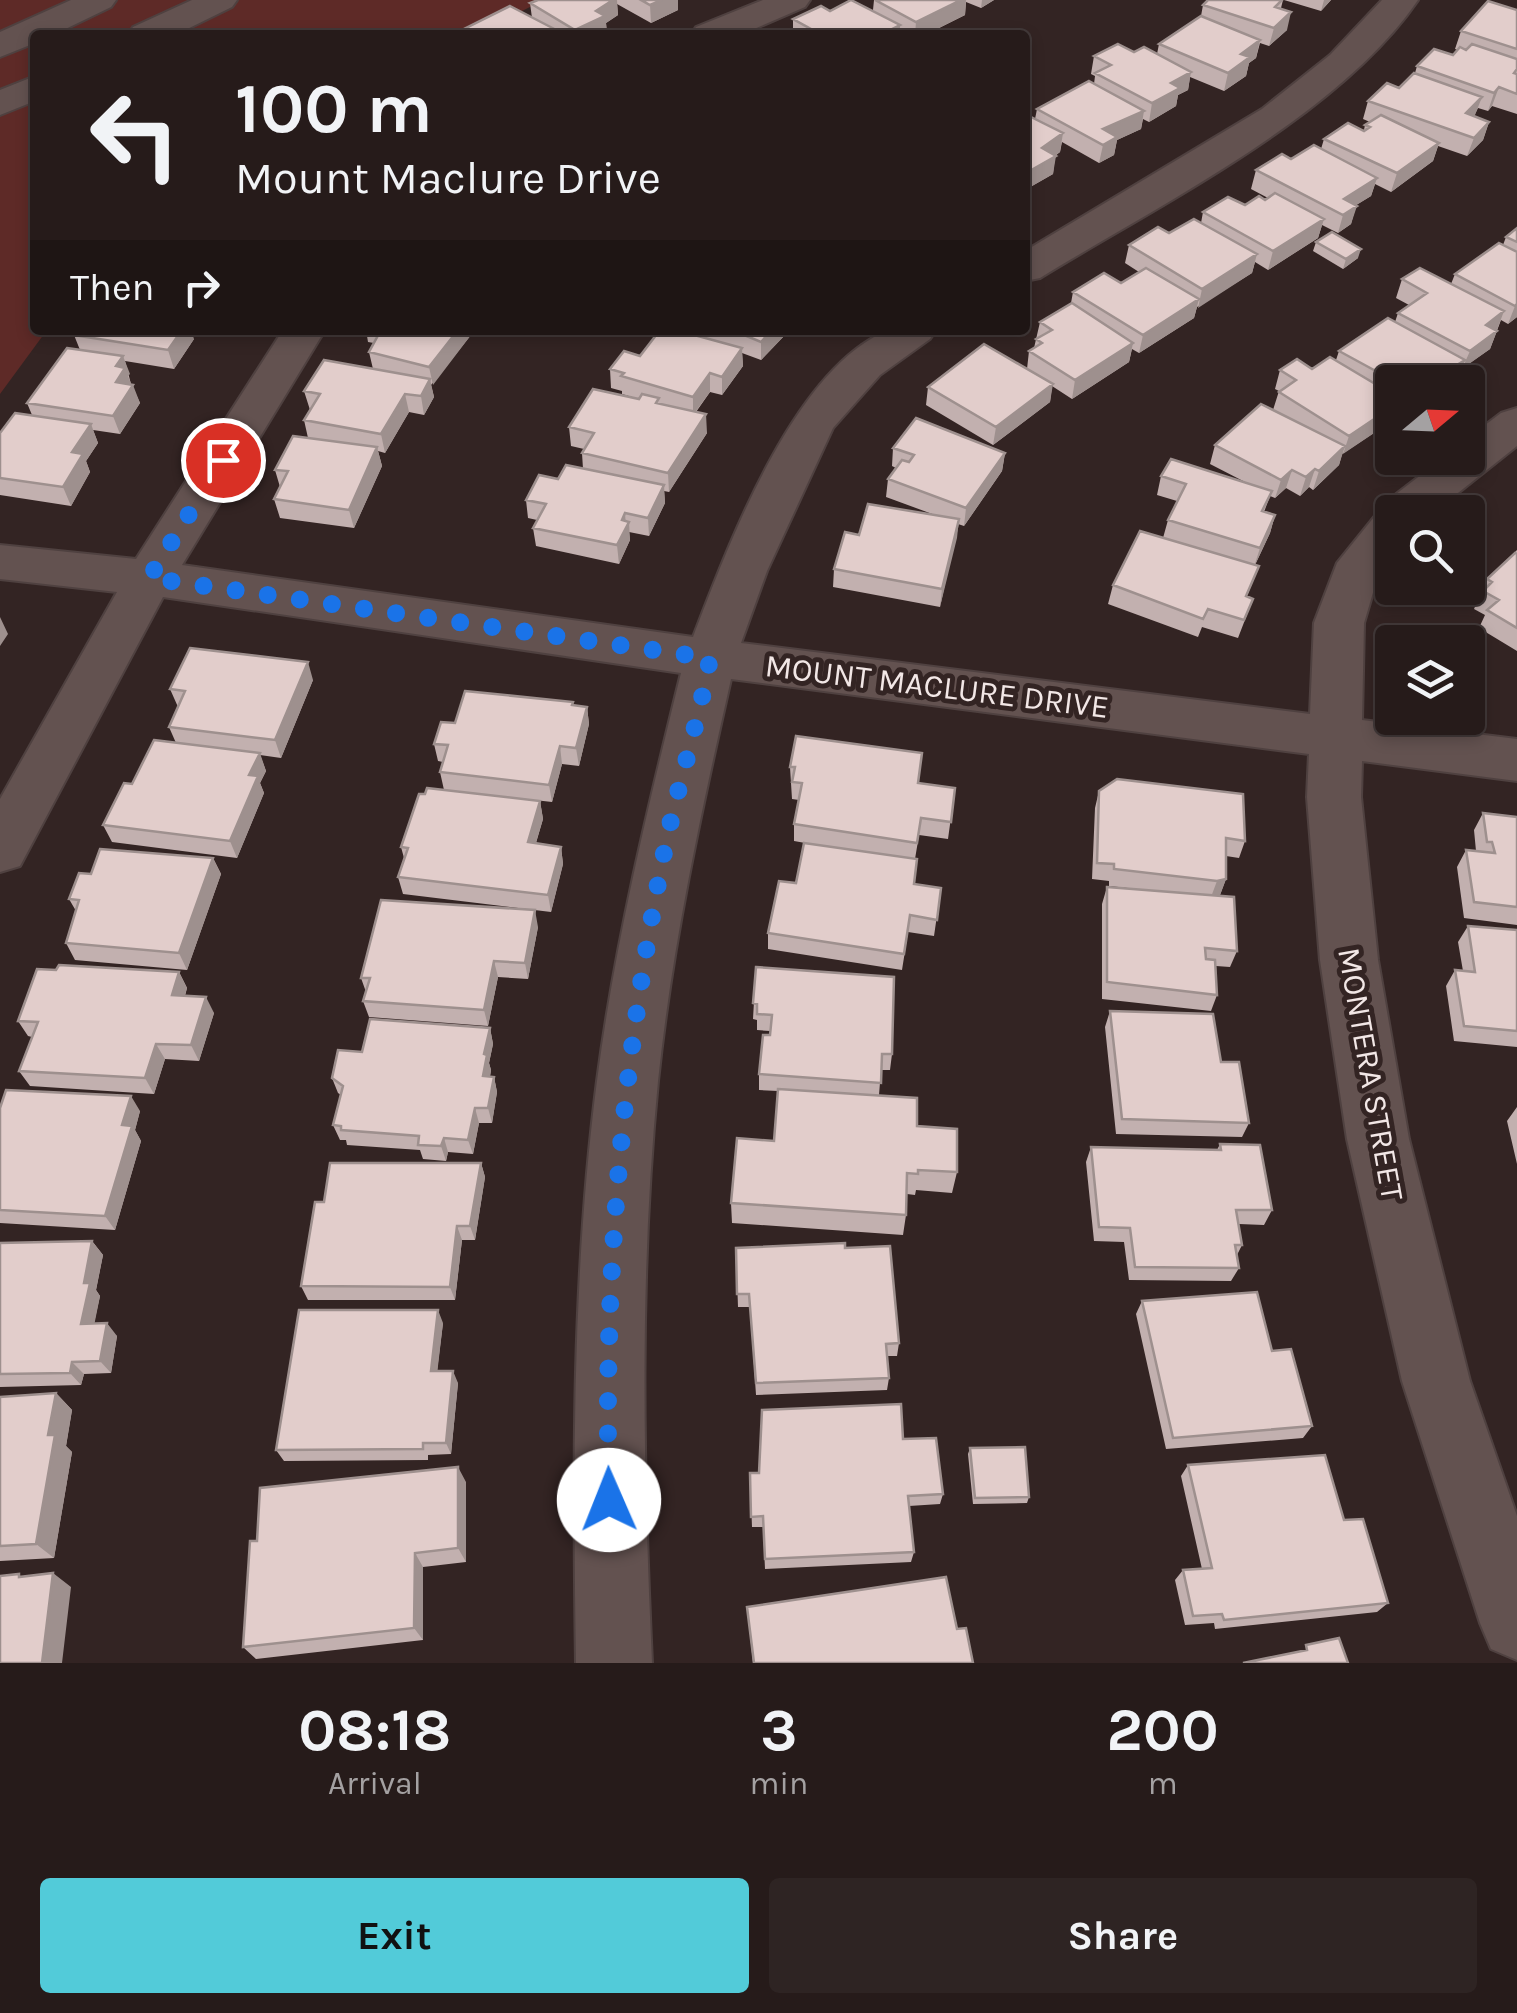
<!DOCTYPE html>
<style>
body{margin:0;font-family:Karla,sans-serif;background:#2e2423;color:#f1f3f6;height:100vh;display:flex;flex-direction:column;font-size:38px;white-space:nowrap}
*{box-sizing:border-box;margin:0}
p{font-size:32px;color:#a4a1a2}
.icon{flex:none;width:55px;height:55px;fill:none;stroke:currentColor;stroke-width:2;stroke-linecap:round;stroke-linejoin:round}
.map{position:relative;height:1663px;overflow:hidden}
.panel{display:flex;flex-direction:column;background:#261b1a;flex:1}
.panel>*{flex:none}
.top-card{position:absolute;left:30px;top:30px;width:1000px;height:305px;border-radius:10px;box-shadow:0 5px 15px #0003,0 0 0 2px #423939;background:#261b1a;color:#f1f3f6;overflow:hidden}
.needle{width:65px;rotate:71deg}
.fabs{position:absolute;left:1375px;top:365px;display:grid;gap:20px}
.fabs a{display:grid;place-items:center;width:110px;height:110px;border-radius:10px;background:#261b1a;box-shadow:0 5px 15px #0003,0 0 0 2px #423939;font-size:50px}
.pin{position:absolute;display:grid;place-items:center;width:85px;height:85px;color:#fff;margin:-42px;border:5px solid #fff;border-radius:50%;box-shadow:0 2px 10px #0007}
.me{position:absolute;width:110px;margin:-55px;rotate:359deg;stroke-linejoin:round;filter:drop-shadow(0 0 8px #0008)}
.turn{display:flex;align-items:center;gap:35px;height:210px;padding:0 40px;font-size:45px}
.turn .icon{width:130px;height:130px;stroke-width:2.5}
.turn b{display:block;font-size:70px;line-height:85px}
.then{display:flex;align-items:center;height:95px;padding:0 40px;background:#0003;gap:20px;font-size:38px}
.eta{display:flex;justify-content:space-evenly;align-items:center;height:170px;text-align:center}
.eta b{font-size:60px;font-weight:700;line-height:70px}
.primary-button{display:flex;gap:20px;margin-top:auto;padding:20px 40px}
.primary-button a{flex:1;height:115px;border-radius:10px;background:#52cbd9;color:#111;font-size:40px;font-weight:700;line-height:115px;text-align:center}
.primary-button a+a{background:#2e2423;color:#f1f3f6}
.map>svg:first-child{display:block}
.green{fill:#5e2a27}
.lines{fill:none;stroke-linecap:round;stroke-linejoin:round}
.minor-casing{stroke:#4f4140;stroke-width:4}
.secondary-casing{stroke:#4f4140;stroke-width:4}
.minor{fill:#635250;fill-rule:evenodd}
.secondary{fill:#635250;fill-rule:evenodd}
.wall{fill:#c2b0af}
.shaded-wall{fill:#9e908e}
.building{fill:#e2cdcb;stroke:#9e908e;stroke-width:2.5}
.route{stroke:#1a73e8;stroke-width:18;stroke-dasharray:0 32.4}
.labels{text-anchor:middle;stroke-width:10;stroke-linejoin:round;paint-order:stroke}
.street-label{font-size:32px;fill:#f2e7e6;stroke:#332423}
</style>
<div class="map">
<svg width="1517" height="1663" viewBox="0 0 1517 1663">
<rect width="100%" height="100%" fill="#332423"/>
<path class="green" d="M0,0H544L474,35H35V330H47L0,394Z"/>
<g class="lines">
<defs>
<path id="minor" d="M763,0H810L805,7L740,35H691L696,27Z
M1382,0H1418C1338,117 1160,204 1040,278L1025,281V251L1262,109L1330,55Z
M283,330H325L182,565L693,637C728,547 791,374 884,332C897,326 921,330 936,330L930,339L880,375L833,428L767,571L741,643L1310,714L1314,623L1337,563L1387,501L1443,458H1468V438L1501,413L1517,408V446L1434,512H1392V557L1377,579L1364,623L1362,720L1517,739V781L1362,761L1361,797L1378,960L1409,1139L1470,1381L1517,1516V1660L1491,1649L1480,1623L1402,1381L1347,1139L1320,960L1307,797L1309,754L731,679C701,812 672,946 658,1081C639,1275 643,1469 652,1663H576C573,1469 572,1274 597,1081C615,943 648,807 681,673L163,597L20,866L0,872V799L117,592L0,579V545L136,559Z"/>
<path id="secondary" d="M71,0H116L111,7L53,35H35V43L0,57V32Z
M192,0H237L232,7L175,35H128L133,27Z
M35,76V101L0,115V90Z"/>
</defs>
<use href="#minor" class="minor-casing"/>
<use href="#secondary" class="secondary-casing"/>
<use href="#minor" class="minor"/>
<use href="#secondary" class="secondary"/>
</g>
<path class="wall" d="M538,0H678V10L651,23L617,4L618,15L606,23L607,34L605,35H456V33L532,18L530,3Z
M874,0H994L981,8L966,2L965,15L925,35H905L900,32V35H793V19L830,11L873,10Z
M1283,0L1281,8L1287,30L1269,46L1260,43L1256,58L1249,63L1246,76L1224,91L1190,77L1188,90L1178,95L1176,106L1149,122L1143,119L1141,129L1117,140L1114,155L1099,163L1062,142L1060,152L1055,156L1053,174L1025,190V114L1035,119L1037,109L1094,84L1095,76L1091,74L1094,56L1134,52L1157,54L1159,44L1201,16L1203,5Z
M1284,0H1331L1321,11Z
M1517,10V114L1492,106L1488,111L1478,108L1474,116L1489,122L1483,140L1467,156L1438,146L1433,161L1391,192L1375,184L1371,196L1356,205L1351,224L1338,233L1322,225L1318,238L1268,270L1255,262L1252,273L1197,307L1194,318L1139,353L1132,349L1129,362L1072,399L1052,386L1050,402L993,445L926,405L928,387L1027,369L1029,351L1034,348L1040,322L1071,303L1073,292L1121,283L1139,272L1125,263L1129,245L1201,223L1203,212L1245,205L1265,200L1268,198L1251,189L1256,170L1321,149L1324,139L1364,130L1365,125L1370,122L1363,119L1368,101L1399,88L1415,73L1417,66L1453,55L1458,50L1455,49L1461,31Z
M1517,228V317L1508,324L1501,320L1490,349L1461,369L1457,379L1451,382H1392V421L1342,454L1339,465L1313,490L1309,487L1300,496L1286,488L1275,498L1270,496L1264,512L1275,515L1270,533L1255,565L1259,566L1247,596L1253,599L1238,638L1202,627L1198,637L1108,604L1113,585L1163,538L1168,520L1177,501L1157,495L1161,476L1245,482L1210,464L1215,445L1273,410L1279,391L1275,389L1280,370L1312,369L1336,360L1339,351L1395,322L1398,313L1409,305L1396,298L1402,279L1451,284L1455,274L1503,245L1506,237Z
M1316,242L1358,258L1343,269L1313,251Z
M366,330H470L471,335L431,385L434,397L424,415L409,412L385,453L378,451L382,466L354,528L280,518L274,499L280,487L275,470L308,438L304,420L310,410L304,391L373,369L369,352L374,343L368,342Z
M688,330H785V335L761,360L742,353L743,366L722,395L710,392L696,412L707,433L669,492L664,491L665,503L649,536L629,532L630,540L619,564L536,546L533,528L537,520L528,518L526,500L558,479L583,469L582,453L584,449L571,446L569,427L639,399L622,394V391L611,388L610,369L640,356L709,339Z
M74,335L194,339L174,369L125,361L131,384L140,403L120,434L93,430L98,443L86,461L90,472L71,506L0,495V433L32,415L27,403L80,350Z
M893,448L1005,453L1002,471L964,526L958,524L940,607L833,587L834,569L859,535L935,515L886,497L888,479L896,468L892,466Z
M1517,550V651L1479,628L1485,615L1474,609L1487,579Z
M313,680L281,758L260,755L266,771L260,783L264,793L237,858L112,842L103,825L132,784L176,743L169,727L178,707L170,689Z
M573,705L587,707L589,724L579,766L562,764L552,802L444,790L440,772L443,762L438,761L434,744L455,723Z
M790,767L955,788L948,839L919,835L915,859L914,884L941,888L934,936L908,932L902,970L768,949V933L796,883L828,847L794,841V824L799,800L792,799Z
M1099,791L1245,841L1239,858L1226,856V879L1220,895L1237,951L1230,967L1216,966L1217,995L1211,1011L1102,999V904L1107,887L1156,891L1109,886V881L1092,879L1095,808Z
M540,801L543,819L536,843L561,847L563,864L551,912L403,894L398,877L404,858L401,847Z
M1483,813L1517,817V925L1464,918L1457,867L1466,850L1476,851L1474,830Z
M213,858L221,874L187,970L75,960L66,943L76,911L69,899L91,874Z
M1468,926L1517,930V1047L1454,1041L1446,986L1455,970L1463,971L1458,942Z
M538,927L528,979L498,977L488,1026L369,1017L363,1001L366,992L361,978Z
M756,967L892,1054L890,1070H881L879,1095L917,1126L957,1172L952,1193L916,1190L915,1195L907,1194L906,1215L903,1235L732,1223L731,1203L774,1141L778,1091L759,1090V1074L770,1031L757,1030V1020L753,1019Z
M56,970L179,972L187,988L185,996L214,1013L199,1061L165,1059L154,1094L30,1086L19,1071L32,1037L28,1036L18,1021Z
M1110,1011L1221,1062L1249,1123L1242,1137L1116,1134L1105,1027Z
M490,1028L493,1044L489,1063L491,1070L490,1077H494L497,1092L492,1123H479L473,1154L448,1152L446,1161L423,1159L420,1150L347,1145L346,1140H340L333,1125L341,1095L338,1093L332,1078L362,1052Z
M1517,1107V1164L1507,1121Z
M0,1108L140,1111L135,1130L141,1141L115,1230L0,1223Z
M1220,1144L1272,1210L1264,1225L1239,1224L1242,1245L1237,1255L1239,1268L1231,1281L1129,1280L1124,1242L1094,1241L1086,1162L1091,1147L1217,1150Z
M481,1163L485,1177L475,1240H462L455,1300H308L301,1286L324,1202Z
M92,1241L103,1255L96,1290L100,1296L94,1323L117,1336L111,1373L84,1374L81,1385L0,1387V1243Z
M736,1248H845L899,1343L897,1356H887L889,1378L887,1390L756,1395L750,1307H738Z
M1142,1301L1272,1351L1312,1426L1303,1438L1166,1449L1136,1314Z
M443,1323L437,1371L458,1383L451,1454L428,1455V1460L284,1461L276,1450Z
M56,1393L72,1410L66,1446L72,1452L54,1558L0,1561V1397Z
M903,1439L943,1494L940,1504L909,1506L914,1552L911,1562L765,1569L763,1527H752L750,1473H759Z
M970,1448L1029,1497L1027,1503L973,1504L968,1454Z
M1188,1465L1344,1520L1388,1603L1377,1612L1215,1629L1214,1623L1185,1625L1175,1580L1183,1570L1202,1569L1181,1476Z
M466,1482V1562L423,1567V1640L256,1659L243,1647Z
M747,1607L957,1629L973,1663H753Z"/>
<path class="shaded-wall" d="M613,0H617L618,15L606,23L607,34L575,35V30L596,11Z
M662,0H678V10L651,23L650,5Z
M961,0H966L965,15L925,35H915L916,22Z
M982,0H994L981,8Z
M1324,0H1331L1321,11Z
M1291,12L1287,30L1269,46L1274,28Z
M900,25V35H880Z
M1260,40L1256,58L1249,63L1246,76L1224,91L1228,73L1241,54Z
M1191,72L1188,90L1178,95L1176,106L1149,122L1152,103L1171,83Z
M1499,87L1492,106L1488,111L1494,93Z
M1482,97L1475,115L1460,132L1466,113Z
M1144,111L1141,129L1117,140L1114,155L1099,163L1103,145V129Z
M1489,122L1483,140L1467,156L1474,138Z
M1063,133L1060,152L1047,161L1056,156L1053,174L1025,190L1026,173L1042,148Z
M1439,143L1433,161L1391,192L1397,173Z
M1377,178L1371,196L1342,214L1344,199Z
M1357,206L1351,224L1338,233L1343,215Z
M1324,219L1318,238L1268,270L1273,251Z
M1361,249L1358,258L1343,269L1346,259Z
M1257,254L1252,273L1198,308L1202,289Z
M1199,299L1194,318L1139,353L1143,335Z
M1517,304V317L1508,324L1515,306Z
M1504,311L1497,330L1486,325Z
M178,330H191L194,339L174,369L168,350Z
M458,330H470L471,335L433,385L429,367Z
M772,330H785V335L761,360V342Z
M1497,331L1490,349L1462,369L1470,351Z
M1133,343L1129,362L1072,399L1075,380Z
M742,348L743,366L722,395V377Z
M123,356L130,374L128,376L132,386L116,382V366Z
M1465,360L1457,379L1451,382H1429Z
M710,373V392L693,415V397Z
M430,379L434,397L424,415L421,396Z
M1053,384L1050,402L993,445L996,427Z
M133,385L140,403L120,434L113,416Z
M405,394L409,412L385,453L381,434Z
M1392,407V421L1343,454L1349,436Z
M706,414L707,433L669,492L668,473Z
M91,424L98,443L86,461L90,472L71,506L63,487L72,452Z
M1345,446L1339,465L1313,490L1319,471Z
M377,447L382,466L354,528L349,510Z
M1005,453L1002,471L964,526L966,508Z
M1315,469L1309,487L1300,496L1306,477Z
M1292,470L1286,488L1275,498L1281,480Z
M664,485L665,503L649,536L648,518Z
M625,513L626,527L629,522L630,540L619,564L617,545L622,520Z
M1275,515L1270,533L1254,567L1260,548Z
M959,519L957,538L940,607L942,589Z
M0,617L8,634L0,646Z
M308,662L313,680L281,758L275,740Z
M587,707L589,724L579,766L576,748Z
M560,746L562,764L552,802L549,785Z
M260,753L266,771L260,783L264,793L237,858L230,841L249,775Z
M540,801L543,819L531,859L528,842Z
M561,847L563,864L551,912L548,895Z
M213,858L221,874L187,970L179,953Z
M1226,879L1220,895L1211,897L1217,881Z
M535,910L538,927L528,979L525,963Z
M494,961L498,977L488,1026L484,1010Z
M179,972L187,988L180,1011L172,995Z
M206,997L214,1013L199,1061L191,1045Z
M490,1028L493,1044L489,1063L491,1070L487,1092L483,1076L484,1054Z
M156,1044L165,1059L154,1094L145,1078Z
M494,1077L497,1092L492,1123L488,1108Z
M131,1096L140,1111L135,1130L141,1141L115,1230L105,1216L122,1125Z
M475,1108L479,1123L473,1154L468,1140Z
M444,1138L448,1152L446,1161L441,1146Z
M481,1163L485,1177L475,1240L470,1226Z
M457,1226L462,1240L455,1300L450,1287Z
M92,1241L103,1255L96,1290L100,1296L92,1336L81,1324L84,1283Z
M438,1310L443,1323L436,1383L431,1371Z
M107,1323L117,1336L111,1373L100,1361Z
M72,1362L84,1374L81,1385L70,1373Z
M453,1371L458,1383L451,1454L446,1443Z
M56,1393L72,1410L66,1446L72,1452L54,1558L36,1544L48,1435Z
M458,1467L466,1482V1562L458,1548Z
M415,1553L423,1567V1640L414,1628Z
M53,1573L71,1587L62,1663H42Z"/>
<path class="building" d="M538,0H613L596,11L605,16L575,30L530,3Z
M641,0H662L650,5Z
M851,0L900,25L880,35H822L793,19L821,6L830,11Z
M875,0H961L916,22Z
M1208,0H1282L1275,7L1291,12L1274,28L1203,5Z
M1488,1L1517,10V49L1461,31Z
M510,6L564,34L460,35L456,33Z
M1201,16L1260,40L1241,54L1250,57L1228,73L1159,44Z
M1118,44L1134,52L1144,47L1191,72L1171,83L1180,88L1152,103L1095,73L1111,65L1094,56Z
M1472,44L1517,59V69L1514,73L1517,74V94L1499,87L1494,93L1417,66L1434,49L1453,55L1460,47L1466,50Z
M1414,73L1482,97L1466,113L1489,122L1474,138L1368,101L1387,83L1399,88Z
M1089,81L1144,111L1103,129L1117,137L1103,145L1037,109Z
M1025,114L1063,133L1042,148L1056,156L1026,173Z
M1381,115L1439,143L1397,173L1324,139L1348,123L1364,131L1370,127L1365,125Z
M1314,145L1377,178L1344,199L1357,206L1343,215L1256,170L1282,154L1291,159Z
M1275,193L1324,219L1273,251L1203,212L1228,197L1245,205L1259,196L1265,200Z
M1194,219L1257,254L1202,289L1129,245L1158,227L1169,233Z
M1517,228V242L1506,237Z
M1332,232L1361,249L1346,259L1316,242Z
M1499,243L1517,252V304L1515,306L1455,274Z
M1146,268L1199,299L1143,335L1073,292L1104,273L1121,283Z
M1420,268L1504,311L1486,325L1497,331L1470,351L1398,313L1427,293L1402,279Z
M1072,303L1133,343L1075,380L1029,351L1042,343L1036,339L1052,330L1040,322Z
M1388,318L1465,360L1429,382H1396L1339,351Z
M78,330H182L168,350L74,335Z
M381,330H458L429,367L369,352Z
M660,330H676L742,348L722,377L710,373L693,397L621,376L624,373L610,369L624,351L640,356Z
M732,330H772L761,342Z
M984,344L1053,384L996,427L928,387Z
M67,348L123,356L116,366L125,368L116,382L133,385L113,416L27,403Z
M1330,357L1392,394V407L1349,436L1279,392L1296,380L1280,370L1297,359L1312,369Z
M324,360L430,379L421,396L405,394L381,434L304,420L320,394L304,391Z
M593,389L639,399L642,394L659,398L656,403L706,414L668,473L582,453L594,433L569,427Z
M1261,404L1345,446L1319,471L1315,469L1306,477L1292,470L1281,480L1215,445Z
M15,413L91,424L72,452L83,454L63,487L0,478V433Z
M916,418L1005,453L966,508L888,479L902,460L909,462L914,455L893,448Z
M293,436L377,447L349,510L274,499L288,471L275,470Z
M1171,459L1272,491L1262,511L1275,515L1260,548L1168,520L1186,484L1161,476Z
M566,465L664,485L648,518L625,513L622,520L629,522L617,545L533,528L546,504L526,500L539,475L558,479Z
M868,504L959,519L942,589L834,569L845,532L859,535Z
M1140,531L1259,566L1246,596L1253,599L1244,620L1208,609L1203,619L1113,585Z
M1515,553L1517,554V628L1487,610L1499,600L1483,591L1492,582L1487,579Z
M190,648L308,662L275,740L169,727L185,691L170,689Z
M465,691L573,702L572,705L587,707L576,748L560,746L549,785L440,772L448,745L434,744L441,722L455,723Z
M796,736L922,753L918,783L955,788L951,822L921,818L917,843L794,824L802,783L792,782L795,767H790Z
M154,740L260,753L249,775L258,776L230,841L103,825L124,783L132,784Z
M1117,779L1243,794L1245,841L1226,838V879L1217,881L1114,869V864L1097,863L1099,791Z
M427,788L540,801L528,842L561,847L548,895L398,877L408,848L401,847L419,794H425Z
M1483,813L1517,817V907L1474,902L1466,850L1495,853L1492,842H1487Z
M804,843L917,859L914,884L941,888L937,920L910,915L904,954L768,933L779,881L796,883Z
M100,849L213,858L179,953L66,943L79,900L69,899L79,873L91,874Z
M1107,887L1234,897L1237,951L1205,948L1206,959L1215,960L1217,995L1107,982Z
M381,900L535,910L525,963L494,961L484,1010L363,1001L370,978H361Z
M1468,926L1517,930V1031L1464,1026L1455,970L1475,972Z
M59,965L179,972L172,995L206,997L191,1045L156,1044L145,1078L19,1071L38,1022L18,1021L37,969L56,970Z
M756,967L894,977L892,1054H882L881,1083L759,1074L763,1035H770L772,1015L757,1014V1004L753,1003Z
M1110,1011L1213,1014L1221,1062H1239L1249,1123L1122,1119Z
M370,1019L490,1028L484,1054L487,1055L483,1076L494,1077L488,1108H475L468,1140L444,1138L441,1146L418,1145L419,1136L341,1130V1126L333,1125L343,1086L332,1078L338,1050L362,1052Z
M778,1089L917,1098V1126L957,1129V1172L918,1170V1174L907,1173L906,1215L731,1203L737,1138L774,1141Z
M6,1090L131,1096L122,1125L132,1126L105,1216L0,1210V1108Z
M1220,1144L1260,1145L1272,1210H1236L1242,1245H1235L1239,1268L1135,1267L1130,1228L1099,1227L1091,1147L1221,1150Z
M330,1163H481L470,1226H457L450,1287L301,1286L315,1202H324Z
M92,1241L84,1283H90L81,1324L107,1323L100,1361L72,1362L70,1373L0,1374V1243Z
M845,1243V1248L890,1246L899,1343L886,1344L889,1378L756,1383L749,1294H737L736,1248Z
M1257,1292L1272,1351L1291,1349L1312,1426L1173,1438L1142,1301Z
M299,1310H438L431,1371H453L446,1443H423V1449L276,1450Z
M56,1393L48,1435H55L36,1544L0,1546V1397Z
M901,1404L903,1439L936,1438L943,1494L908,1496L914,1552L765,1559L763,1516L751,1517L750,1473H759L762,1410Z
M1025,1447L1029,1497L975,1498L970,1448Z
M1325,1455L1344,1520L1363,1519L1388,1603L1224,1620L1222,1614L1193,1616L1183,1570L1212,1568L1188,1465Z
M458,1467V1548L415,1553L414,1628L243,1647L250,1541H257L260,1488Z
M53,1573L42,1663H0V1576L19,1574V1577Z
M946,1577L957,1629L966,1628L973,1663H754L747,1607Z
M1339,1638L1348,1663H1243L1307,1650L1306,1645Z"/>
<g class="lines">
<path class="route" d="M223,460L149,578L710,658C699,721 679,781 666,843C622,1058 603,1281 609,1500"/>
</g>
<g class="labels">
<g class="street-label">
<text transform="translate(937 686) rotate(7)" y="11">MOUNT MACLURE DRIVE</text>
<text transform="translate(1371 1074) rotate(80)" y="11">MONTERA STREET</text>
</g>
</g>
</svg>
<div class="fabs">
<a><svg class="needle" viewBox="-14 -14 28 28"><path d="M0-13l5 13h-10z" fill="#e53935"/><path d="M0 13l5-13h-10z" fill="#a4a1a2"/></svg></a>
<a><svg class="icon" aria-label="search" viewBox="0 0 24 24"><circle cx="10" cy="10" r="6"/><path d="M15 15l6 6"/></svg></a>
<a><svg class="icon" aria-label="layers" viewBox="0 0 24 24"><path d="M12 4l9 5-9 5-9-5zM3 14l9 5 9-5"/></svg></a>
</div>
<div class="pin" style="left:223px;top:460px;background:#d93025"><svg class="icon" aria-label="arrive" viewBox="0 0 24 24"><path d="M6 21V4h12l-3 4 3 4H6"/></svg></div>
<svg class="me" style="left:609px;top:1500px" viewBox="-20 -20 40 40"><circle r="19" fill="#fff"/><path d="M0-13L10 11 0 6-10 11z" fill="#1a73e8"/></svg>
<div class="top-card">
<div class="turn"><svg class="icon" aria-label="left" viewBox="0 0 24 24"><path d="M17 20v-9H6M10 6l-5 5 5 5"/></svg><div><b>100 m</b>Mount Maclure Drive</div></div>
<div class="then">Then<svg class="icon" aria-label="right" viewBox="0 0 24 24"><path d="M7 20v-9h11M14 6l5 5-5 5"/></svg></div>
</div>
</div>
<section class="panel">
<div class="eta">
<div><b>08:18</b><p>Arrival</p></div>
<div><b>3</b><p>min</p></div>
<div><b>200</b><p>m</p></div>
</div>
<div class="primary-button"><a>Exit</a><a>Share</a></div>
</section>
